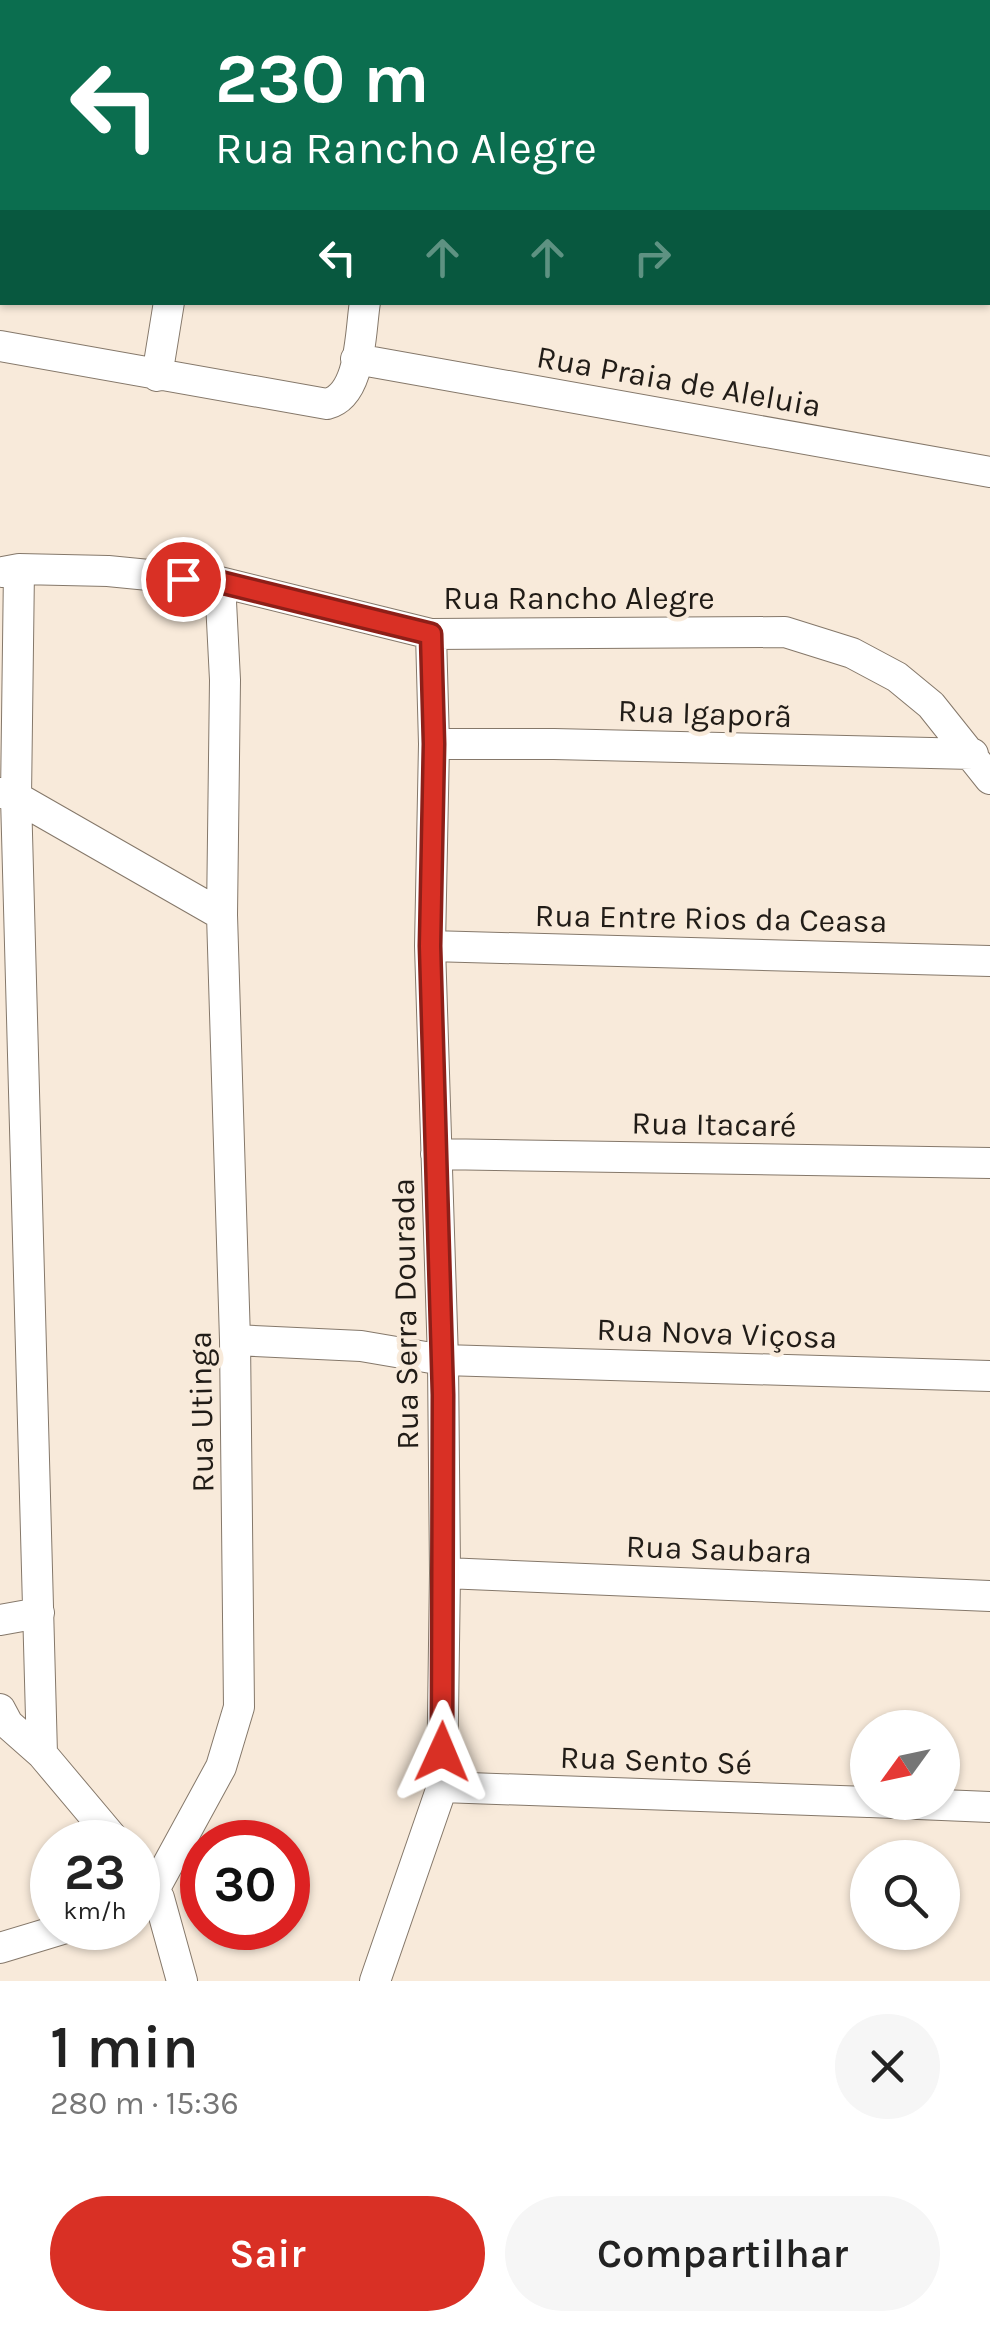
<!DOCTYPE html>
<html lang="pt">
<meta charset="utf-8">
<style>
body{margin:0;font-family:Karla,sans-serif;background:#f6f6f6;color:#222;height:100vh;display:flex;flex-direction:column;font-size:38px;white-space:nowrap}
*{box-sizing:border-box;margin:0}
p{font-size:32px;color:#767676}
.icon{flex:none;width:55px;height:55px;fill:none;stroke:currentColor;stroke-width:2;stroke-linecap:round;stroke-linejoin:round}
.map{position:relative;height:1981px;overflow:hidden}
.drawer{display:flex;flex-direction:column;background:#fff;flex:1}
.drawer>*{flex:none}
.banner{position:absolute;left:0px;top:0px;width:990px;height:305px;box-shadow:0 2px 8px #0004;background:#0b6e4f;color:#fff;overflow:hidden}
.needle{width:65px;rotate:237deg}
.buttons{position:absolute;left:850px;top:1710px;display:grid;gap:20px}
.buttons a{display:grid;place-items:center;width:110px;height:110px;border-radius:50%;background:#fff;box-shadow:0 2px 8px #0004;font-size:50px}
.speed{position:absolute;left:30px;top:1820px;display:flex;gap:20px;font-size:50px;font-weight:700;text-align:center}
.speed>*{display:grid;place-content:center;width:130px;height:130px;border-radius:50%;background:#fff;box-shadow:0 2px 8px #0004;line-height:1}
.speed small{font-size:25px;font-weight:400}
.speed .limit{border:15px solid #d22;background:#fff;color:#111}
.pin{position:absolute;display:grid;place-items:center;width:85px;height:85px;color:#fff;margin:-42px;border:5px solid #fff;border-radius:50%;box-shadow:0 2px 10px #0007}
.me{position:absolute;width:110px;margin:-55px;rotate:1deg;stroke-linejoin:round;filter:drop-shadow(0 0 8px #0008)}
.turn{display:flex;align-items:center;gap:35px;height:210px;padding:0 50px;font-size:45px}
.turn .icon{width:130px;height:130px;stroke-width:2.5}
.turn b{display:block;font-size:70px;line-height:85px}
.lanes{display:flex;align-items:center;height:95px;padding:0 50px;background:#0003;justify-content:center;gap:50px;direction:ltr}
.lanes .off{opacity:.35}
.round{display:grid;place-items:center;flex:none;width:105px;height:105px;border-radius:52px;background:#f6f6f6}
.head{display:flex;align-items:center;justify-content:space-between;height:170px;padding:0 50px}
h1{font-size:60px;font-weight:600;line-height:75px}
.action{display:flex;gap:20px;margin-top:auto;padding:20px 50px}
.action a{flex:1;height:115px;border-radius:60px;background:#d93025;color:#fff;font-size:40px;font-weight:600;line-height:115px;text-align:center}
.action a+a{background:#f6f6f6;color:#222}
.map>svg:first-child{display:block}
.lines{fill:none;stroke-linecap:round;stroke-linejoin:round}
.minor-casing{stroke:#85786a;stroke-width:32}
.minor{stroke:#fff;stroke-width:30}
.route-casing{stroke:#8d1f18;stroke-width:25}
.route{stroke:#d93025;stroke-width:18}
.labels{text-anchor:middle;stroke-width:9;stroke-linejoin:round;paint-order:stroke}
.street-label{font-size:32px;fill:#211c17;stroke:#f8eada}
</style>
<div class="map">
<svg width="990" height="1981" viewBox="0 0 990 1981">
<rect width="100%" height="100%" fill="#f8eada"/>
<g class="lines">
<defs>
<path id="minor" d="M591,0L606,2
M246,2L250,0
M415,2L416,0
M988,68H990
M0,189L2,187
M988,271H990
M0,346L327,404C362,395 360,332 365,302
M356,359L990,472
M157,376L169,302
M19,569L16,797L42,1754
M3,572L19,569L108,571L220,582L431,634L785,632L852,653L897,677L931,705L990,779
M434,744H554L973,754
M2,793L16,797L222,915
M430,946L990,961
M436,1154L990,1163
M235,1340L361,1346L443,1360L990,1376
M445,1573L990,1596
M0,1620L39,1613
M0,1709L8,1724L42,1754L116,1842
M442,1787L868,1802
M870,1802L990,1807
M138,1867L159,1898L182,1981
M155,1888L221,1767L239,1707L235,1340L222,915L225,680L220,582
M0,1948L66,1928
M375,1981L442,1787L445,1573L443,1360L430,946L434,744L431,634"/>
</defs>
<use href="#minor" class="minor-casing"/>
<use href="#minor" class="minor"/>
</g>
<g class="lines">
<defs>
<path id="route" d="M183,579L220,582L431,634L434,744L430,946L443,1395L442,1752"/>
</defs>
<use href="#route" class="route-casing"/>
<use href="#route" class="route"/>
</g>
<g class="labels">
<g class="street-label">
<text transform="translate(679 381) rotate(10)" y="11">Rua Praia de Aleluia</text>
<text x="579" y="609">Rua Rancho Alegre</text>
<text transform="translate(705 713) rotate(2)" y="11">Rua Igaporã</text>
<text transform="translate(711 918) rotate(1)" y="11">Rua Entre Rios da Ceasa</text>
<text transform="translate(714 1124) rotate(1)" y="11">Rua Itacaré</text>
<text transform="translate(405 1314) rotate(-91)" y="11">Rua Serra Dourada</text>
<text transform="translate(717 1333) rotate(2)" y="11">Rua Nova Viçosa</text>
<text transform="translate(201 1412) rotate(-91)" y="11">Rua Utinga</text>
<text transform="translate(719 1549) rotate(2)" y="11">Rua Saubara</text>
<text transform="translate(656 1760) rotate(2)" y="11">Rua Sento Sé</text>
</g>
</g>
</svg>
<div class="buttons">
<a><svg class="needle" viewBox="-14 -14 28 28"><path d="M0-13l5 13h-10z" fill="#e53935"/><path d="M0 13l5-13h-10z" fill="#767676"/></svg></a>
<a><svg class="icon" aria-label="search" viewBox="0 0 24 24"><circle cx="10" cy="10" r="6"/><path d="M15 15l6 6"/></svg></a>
</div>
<div class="speed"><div>23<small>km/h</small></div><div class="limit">30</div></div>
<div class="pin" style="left:183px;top:579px;background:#d93025"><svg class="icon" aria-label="arrive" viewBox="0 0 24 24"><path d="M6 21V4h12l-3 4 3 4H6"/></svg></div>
<svg class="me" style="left:442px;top:1752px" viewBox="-20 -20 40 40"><path d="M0-17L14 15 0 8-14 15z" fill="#d93025" stroke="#fff" stroke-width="4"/></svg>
<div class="banner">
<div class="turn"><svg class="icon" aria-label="left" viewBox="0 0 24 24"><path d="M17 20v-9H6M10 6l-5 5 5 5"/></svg><div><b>230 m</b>Rua Rancho Alegre</div></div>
<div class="lanes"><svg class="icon" aria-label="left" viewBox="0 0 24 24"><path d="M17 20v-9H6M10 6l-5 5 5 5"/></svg><svg class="icon off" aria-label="ahead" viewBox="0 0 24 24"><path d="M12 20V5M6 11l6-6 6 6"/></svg><svg class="icon off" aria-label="ahead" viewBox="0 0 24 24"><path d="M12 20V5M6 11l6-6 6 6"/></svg><svg class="icon off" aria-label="right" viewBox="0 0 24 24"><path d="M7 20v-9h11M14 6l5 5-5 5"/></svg></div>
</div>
</div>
<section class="drawer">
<div class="head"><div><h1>1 min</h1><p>280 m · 15:36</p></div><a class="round"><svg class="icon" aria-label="close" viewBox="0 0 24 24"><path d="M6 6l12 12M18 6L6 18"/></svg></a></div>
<div class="action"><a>Sair</a><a>Compartilhar</a></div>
</section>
